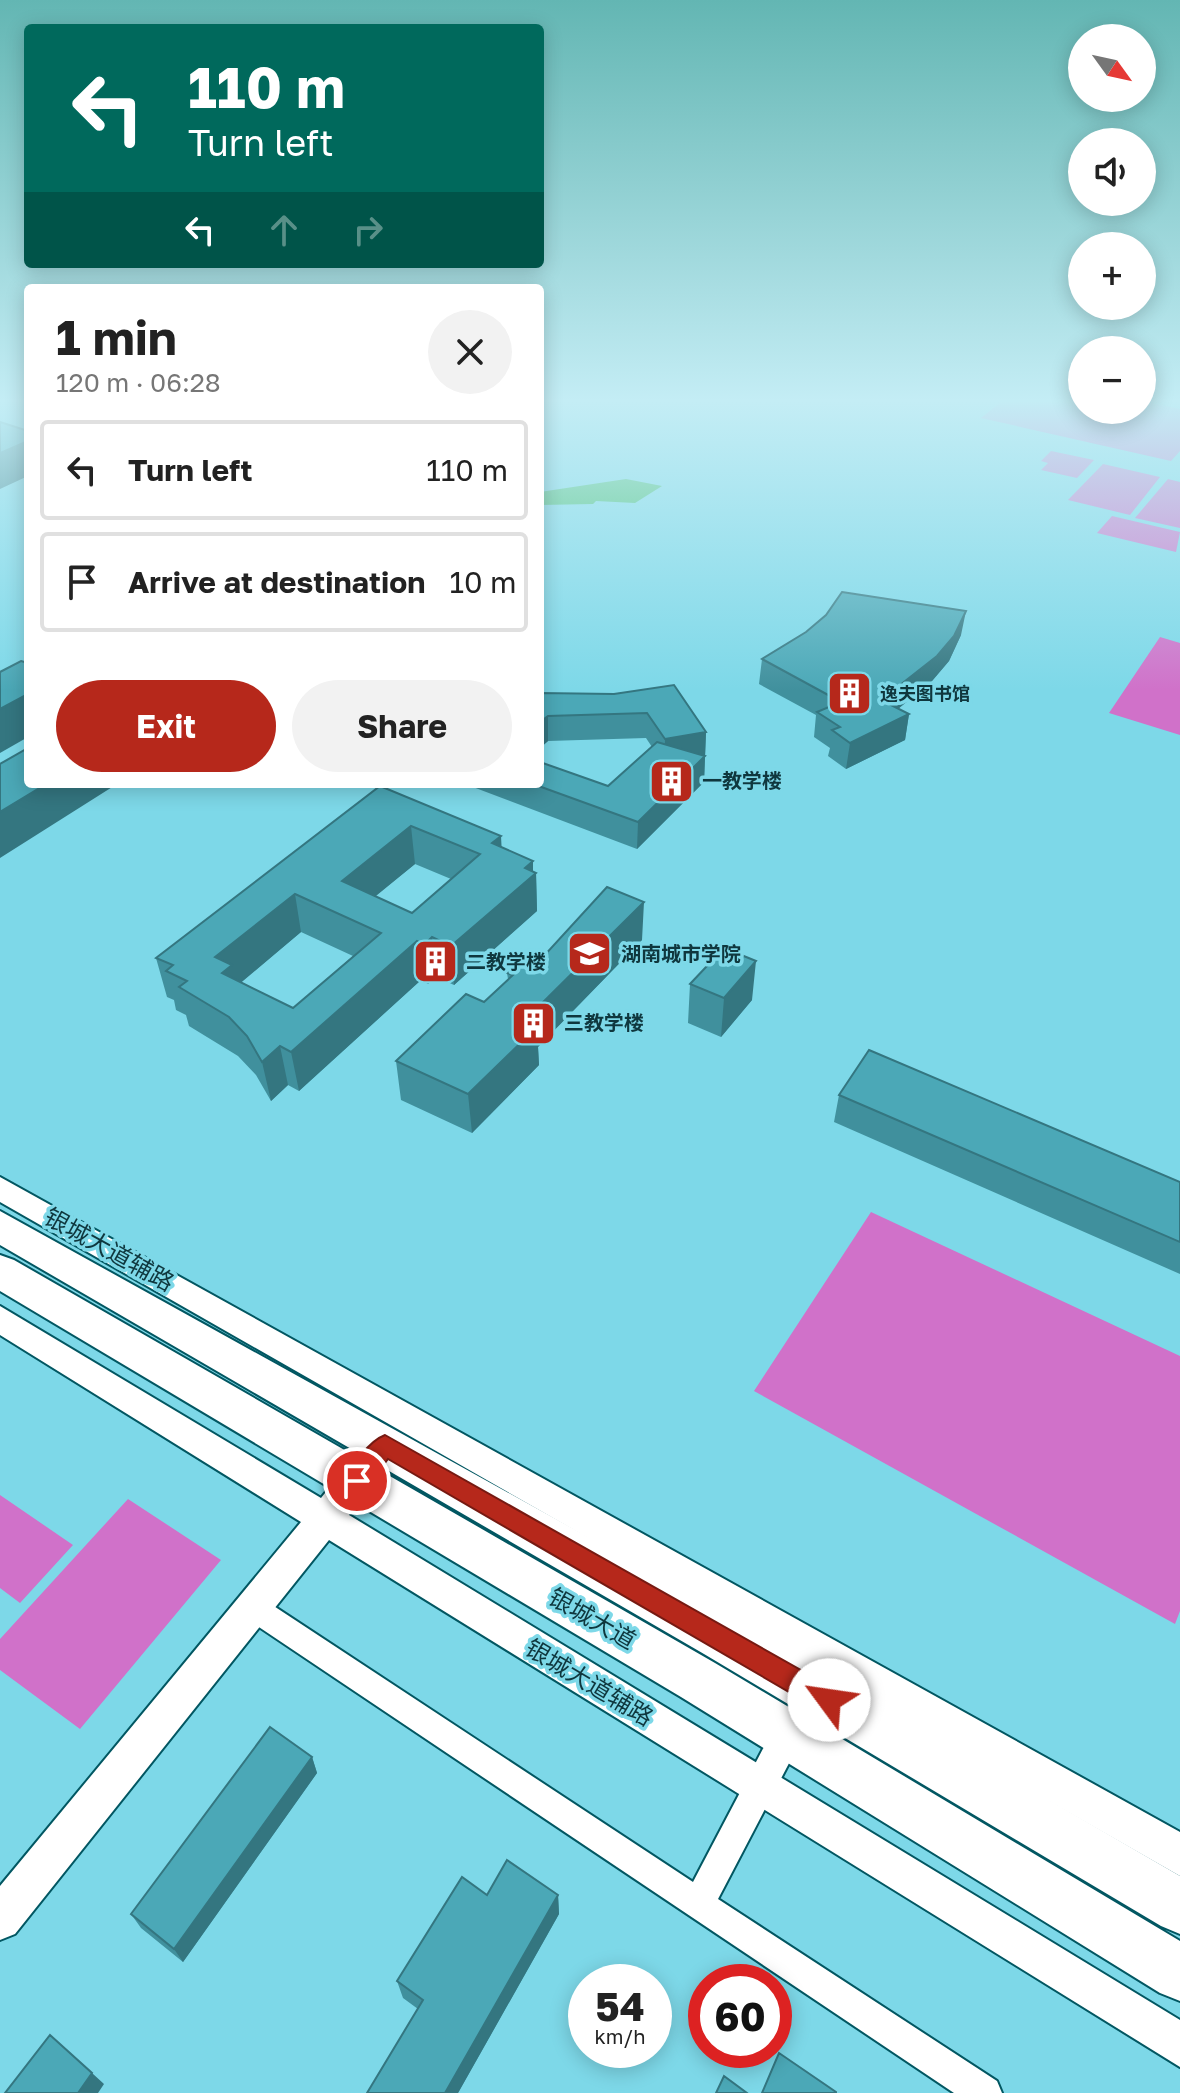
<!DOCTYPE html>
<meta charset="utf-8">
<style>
body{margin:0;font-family:"Golos Text","Noto Sans SC",sans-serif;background:#f2f2f2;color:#222;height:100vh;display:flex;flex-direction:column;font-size:30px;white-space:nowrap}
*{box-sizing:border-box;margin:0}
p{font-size:26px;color:#767676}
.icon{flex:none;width:44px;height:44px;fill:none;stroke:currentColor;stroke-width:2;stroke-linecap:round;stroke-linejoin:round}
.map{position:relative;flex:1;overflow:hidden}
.panel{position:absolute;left:24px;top:284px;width:520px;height:504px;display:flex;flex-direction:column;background:#fff;border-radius:8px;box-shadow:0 4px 20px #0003}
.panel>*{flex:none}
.top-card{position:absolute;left:24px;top:24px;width:520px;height:244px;border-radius:8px;box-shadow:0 4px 20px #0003;background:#00695c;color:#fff;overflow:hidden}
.needle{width:52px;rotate:123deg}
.buttons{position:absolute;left:1068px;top:24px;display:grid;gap:16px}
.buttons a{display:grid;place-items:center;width:88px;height:88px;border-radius:50%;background:#fff;box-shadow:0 4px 20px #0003;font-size:40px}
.speed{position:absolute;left:568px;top:1964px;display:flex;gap:16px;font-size:40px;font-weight:700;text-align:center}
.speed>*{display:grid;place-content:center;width:104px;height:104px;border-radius:50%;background:#fff;box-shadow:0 4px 20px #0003;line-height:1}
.speed small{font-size:20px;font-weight:400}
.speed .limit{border:12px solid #d22;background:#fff;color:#111}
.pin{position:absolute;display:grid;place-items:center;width:68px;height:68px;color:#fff;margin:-34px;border:4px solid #fff;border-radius:50%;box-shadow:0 2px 8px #0007}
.me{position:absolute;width:88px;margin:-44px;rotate:301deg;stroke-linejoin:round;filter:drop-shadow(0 0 6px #0008)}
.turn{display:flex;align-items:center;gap:28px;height:168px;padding:0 32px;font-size:36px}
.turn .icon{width:104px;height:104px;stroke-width:2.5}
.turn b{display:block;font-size:56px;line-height:68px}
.lanes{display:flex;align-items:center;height:76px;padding:0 32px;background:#0003;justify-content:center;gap:40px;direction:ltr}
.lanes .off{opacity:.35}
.round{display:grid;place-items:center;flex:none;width:84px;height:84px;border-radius:42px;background:#f2f2f2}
.headline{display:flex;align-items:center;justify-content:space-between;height:136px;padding:0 32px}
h1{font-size:48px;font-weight:700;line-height:60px}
.button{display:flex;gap:16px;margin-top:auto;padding:16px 32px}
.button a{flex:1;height:92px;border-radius:48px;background:#b6281b;color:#fff;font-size:32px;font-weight:700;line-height:92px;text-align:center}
.button a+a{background:#f2f2f2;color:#222}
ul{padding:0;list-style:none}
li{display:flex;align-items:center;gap:24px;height:100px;margin:0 16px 12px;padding:0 16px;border:4px solid #e0e0e0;border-radius:8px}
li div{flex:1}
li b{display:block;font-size:30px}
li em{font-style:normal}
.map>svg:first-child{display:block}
.green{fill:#d071c9}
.water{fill:#3bb963}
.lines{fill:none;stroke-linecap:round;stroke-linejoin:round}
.minor-casing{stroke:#025762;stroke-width:4}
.tertiary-casing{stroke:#025762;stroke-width:4}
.primary-casing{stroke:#025762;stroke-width:4}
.minor{fill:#fff;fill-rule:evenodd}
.tertiary{fill:#fff;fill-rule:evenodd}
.primary{fill:#fff;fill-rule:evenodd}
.wall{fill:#40909d;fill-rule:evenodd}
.shaded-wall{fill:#347680}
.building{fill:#4ba8b7;stroke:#347680;stroke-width:2;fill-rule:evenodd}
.route{fill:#b6281b;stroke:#761a12;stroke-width:2}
.labels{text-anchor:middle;stroke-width:7;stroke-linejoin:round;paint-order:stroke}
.far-poi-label{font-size:18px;font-weight:bold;fill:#0f373e;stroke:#7dd8e8;text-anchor:start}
.poi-label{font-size:20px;font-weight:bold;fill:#0f373e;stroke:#7dd8e8;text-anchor:start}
.near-street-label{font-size:24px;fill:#0f373e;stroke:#7dd8e8}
</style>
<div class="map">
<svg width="1180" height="2093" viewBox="0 0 1180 2093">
<rect width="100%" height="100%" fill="#7dd8e8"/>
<path class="green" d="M1006,398H1082V410H1142V401L1180,409V451L1171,461L981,418Z
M1051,451L1094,460L1077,478L1041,470L1048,463L1041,461Z
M1103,464L1160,477L1130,515L1068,500Z
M1168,479L1180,482V528L1135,518Z
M1112,516L1180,532L1176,552L1097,533Z
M1160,637L1180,643V735L1109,713Z
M871,1212L1180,1356V1611L1175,1624L754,1391Z
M0,1495L73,1545L20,1603L0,1588Z
M128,1499L221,1560L80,1729L0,1670V1639Z"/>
<path class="water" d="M626,479L662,486L635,503L596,501L593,504L540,505V492Z"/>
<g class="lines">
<defs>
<path id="minor" d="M254,1593L693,1882L776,1724L787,1720L798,1724L802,1735L798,1746L718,1899L997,2081L1002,2093H954L244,1617L240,1607L244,1597Z"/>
<path id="tertiary" d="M0,1177L1180,1832V1876L0,1202Z
M0,1306L321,1498L373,1434L385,1430L397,1434L402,1445L397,1456L349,1515L1180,2020V2067L329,1540L15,1934L0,1940V1886L301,1522L0,1335Z"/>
<path id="primary" d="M0,1211L738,1620L1180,1876V1934L1161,1926L704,1654L0,1245Z
M0,1255L14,1260L715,1663L1180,1941V2001L1160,1993L681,1697L0,1291Z"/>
</defs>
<use href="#minor" class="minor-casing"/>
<use href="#tertiary" class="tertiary-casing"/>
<use href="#primary" class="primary-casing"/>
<use href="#minor" class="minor"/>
<use href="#tertiary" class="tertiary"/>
<use href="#primary" class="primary"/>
</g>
<path class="wall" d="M806,632L961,635L949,661L932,681L898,709L909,714L905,740L846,769L828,756L830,748L814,737L816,715L759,684L762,659Z
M540,693L614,694L706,732L704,782L637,849L465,784H540L608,786L652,747L646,738L548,741L540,748Z
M380,786L501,847L533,861V872L536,873L537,911L454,985L435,976L428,984L421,980L299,1091L288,1085L271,1101L256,1075L238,1056L189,1026L186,1015L176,1010L174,1000L167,997L156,958ZM415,864L451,879L412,913L375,896ZM301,932L353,956L293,1008L241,982Z
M642,940L538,1047L539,1065L472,1133L401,1100L396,1061L484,1002L508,979L507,973L543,957Z
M690,984L752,1000L721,1037L688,1023Z
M839,1095L1180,1182V1274L834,1122Z
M312,1757L317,1773L183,1962L141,1928L131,1914Z
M487,1895H558L559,1914L458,2093H367L418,2009L403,1998L397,1981Z"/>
<path class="shaded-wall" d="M28,441V476L0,489V453Z
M966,611L961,635L949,661L932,681L877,726L881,700Z
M28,694V737L0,753V709Z
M909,714L905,740L846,769L850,743Z
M548,716V741L540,748V722Z
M706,732L704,782L637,849L638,822L664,765L665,739Z
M46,784H117L0,858V812Z
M411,826L415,864L349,918L342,881Z
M501,836L503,874L492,843Z
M533,861V875L536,873L537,911L454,985L451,946Z
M295,894L301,932L237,986L231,1012L215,957Z
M644,902L642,940L538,1047L539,1065L472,1133L468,1094L525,1020Z
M432,937L435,976L428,984L424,945Z
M417,941L421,980L299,1091L291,1052Z
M756,961L752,1000L721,1037L724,998Z
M280,1046L288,1085L271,1101L262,1062Z
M312,1757L317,1773L183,1962L174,1949Z
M558,1895L559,1914L458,2093H445Z
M92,2073L104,2084L98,2093H78Z"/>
<path class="building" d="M0,422L28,431V441L0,453Z
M842,592L966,611L954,636L937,656L881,700L909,714L850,743L832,730L840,727L817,712L841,702L762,659L806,632L826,615Z
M21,661L28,663V694L0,709V672Z
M674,685L706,732L665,739L647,713L548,716L540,722V693L614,694Z
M657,742L705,756L638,822L533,784H540V762L608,786Z
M28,748V784H46L0,812V764Z
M380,786L501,836L492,843L533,861L525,868L536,873L451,946L432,937L424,945L417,941L291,1052L280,1046L262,1062L247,1036L229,1017L179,987L187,981L166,971L173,965L156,958ZM411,826L480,854L412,913L342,881ZM295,894L381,933L293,1008L222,973L232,965L215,957Z
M607,887L644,902L525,1020L538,1026L468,1094L396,1061L466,994L484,1002L513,975L507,973L525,956L543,957Z
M724,948L756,961L724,998L690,984Z
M869,1050L1180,1182V1242L839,1095Z
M270,1727L312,1757L174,1949L131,1914Z
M507,1860L558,1895L445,2093H367L423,2000L397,1981L462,1877L487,1895Z
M50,2035L92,2073L78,2093H5Z
M779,2053L836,2092V2093H762Z
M724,2076L747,2093H716Z"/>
<linearGradient id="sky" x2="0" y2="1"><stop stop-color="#63b6b3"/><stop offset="0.58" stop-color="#c4edf5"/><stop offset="1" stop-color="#c4edf5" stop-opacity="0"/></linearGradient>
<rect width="1180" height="691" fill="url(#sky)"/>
<path class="route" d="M385,1435L838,1691L842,1700L838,1710L829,1714L820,1710L388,1459L366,1488L357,1491L349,1488L345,1481C352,1465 369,1441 385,1435Z"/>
<defs>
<symbol id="building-square" viewBox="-11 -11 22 22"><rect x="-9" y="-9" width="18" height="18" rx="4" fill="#b6281b" stroke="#7dd8e8"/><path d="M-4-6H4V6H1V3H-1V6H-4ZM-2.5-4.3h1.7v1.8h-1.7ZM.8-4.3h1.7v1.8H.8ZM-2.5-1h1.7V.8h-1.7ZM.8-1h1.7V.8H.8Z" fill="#fff"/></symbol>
<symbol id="university-square" viewBox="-11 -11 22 22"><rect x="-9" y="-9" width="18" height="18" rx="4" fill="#b6281b" stroke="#7dd8e8"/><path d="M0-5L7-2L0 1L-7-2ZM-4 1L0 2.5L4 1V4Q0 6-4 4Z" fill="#fff"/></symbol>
</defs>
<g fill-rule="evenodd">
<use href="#building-square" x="824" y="668" width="51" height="51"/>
<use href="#building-square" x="646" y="756" width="51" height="51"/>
<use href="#university-square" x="564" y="928" width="51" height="51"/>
<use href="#building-square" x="410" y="936" width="51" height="51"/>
<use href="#building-square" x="508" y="998" width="51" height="51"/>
</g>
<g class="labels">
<g class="far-poi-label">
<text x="880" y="700">逸夫图书馆</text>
</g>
<g class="poi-label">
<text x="702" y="788">一教学楼</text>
<text x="621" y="961">湖南城市学院</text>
<text x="466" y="969">二教学楼</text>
<text x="564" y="1030">三教学楼</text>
</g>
<g class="near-street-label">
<text transform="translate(109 1250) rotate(29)" y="8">银城大道辅路</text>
<text transform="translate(592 1619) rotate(30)" y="8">银城大道</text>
<text transform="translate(589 1683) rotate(31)" y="8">银城大道辅路</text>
</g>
</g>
</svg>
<div class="buttons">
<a><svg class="needle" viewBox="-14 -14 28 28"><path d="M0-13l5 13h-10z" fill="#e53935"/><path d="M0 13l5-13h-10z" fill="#767676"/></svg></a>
<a><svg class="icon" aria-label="sound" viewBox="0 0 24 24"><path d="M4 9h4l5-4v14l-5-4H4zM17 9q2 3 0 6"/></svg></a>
<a>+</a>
<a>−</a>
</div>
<div class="speed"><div>54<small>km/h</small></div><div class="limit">60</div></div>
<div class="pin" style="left:357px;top:1481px;background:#d93025"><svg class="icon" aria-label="arrive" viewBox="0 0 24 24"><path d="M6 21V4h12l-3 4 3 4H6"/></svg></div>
<svg class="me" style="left:829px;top:1700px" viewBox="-20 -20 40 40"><circle r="19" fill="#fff"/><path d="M0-13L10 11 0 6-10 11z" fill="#b6281b"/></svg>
<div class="top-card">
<div class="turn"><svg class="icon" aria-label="left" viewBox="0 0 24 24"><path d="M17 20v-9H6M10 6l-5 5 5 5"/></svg><div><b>110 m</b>Turn left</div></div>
<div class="lanes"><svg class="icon" aria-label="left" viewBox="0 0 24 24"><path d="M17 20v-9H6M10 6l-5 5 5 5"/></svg><svg class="icon off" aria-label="ahead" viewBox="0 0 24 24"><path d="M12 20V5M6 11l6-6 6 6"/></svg><svg class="icon off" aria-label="right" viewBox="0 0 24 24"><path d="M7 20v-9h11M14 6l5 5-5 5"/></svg></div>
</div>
<section class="panel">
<div class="headline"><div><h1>1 min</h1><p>120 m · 06:28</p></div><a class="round"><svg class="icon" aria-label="close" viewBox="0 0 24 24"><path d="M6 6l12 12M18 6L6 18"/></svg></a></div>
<ul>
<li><svg class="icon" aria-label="left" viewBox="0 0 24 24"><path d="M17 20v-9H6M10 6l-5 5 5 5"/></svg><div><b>Turn left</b></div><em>110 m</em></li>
<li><svg class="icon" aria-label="arrive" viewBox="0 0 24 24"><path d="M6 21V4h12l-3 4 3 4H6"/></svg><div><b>Arrive at destination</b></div><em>10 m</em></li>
</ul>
<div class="button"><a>Exit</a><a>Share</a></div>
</section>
</div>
